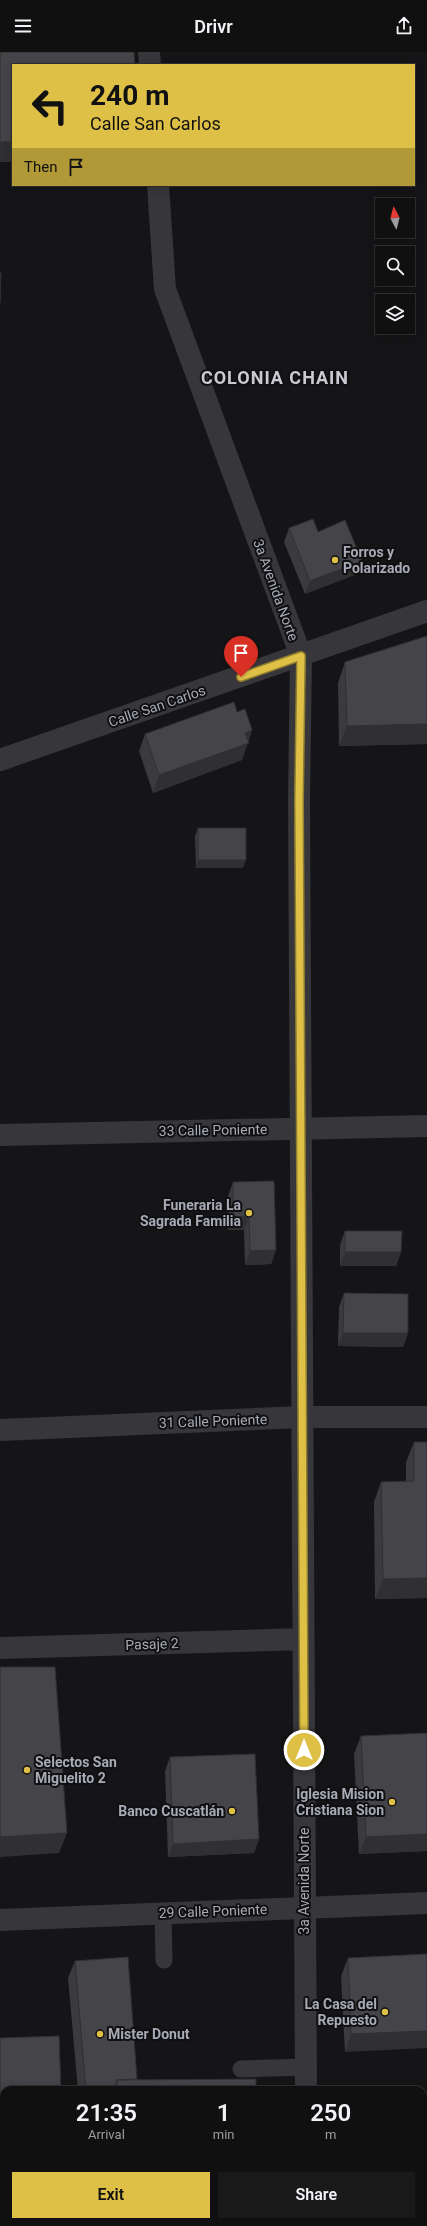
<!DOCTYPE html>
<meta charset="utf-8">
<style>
body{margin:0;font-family:Roboto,sans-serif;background:#19191a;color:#f1f3f6;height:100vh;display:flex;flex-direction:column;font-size:15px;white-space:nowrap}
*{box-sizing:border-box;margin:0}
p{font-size:13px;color:#9c9d9f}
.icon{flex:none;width:22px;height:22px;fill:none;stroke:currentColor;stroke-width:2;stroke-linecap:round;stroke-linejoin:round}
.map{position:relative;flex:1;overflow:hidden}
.details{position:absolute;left:0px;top:2034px;width:427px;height:140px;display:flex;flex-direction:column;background:#101011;border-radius:12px 12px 0 0;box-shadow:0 2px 10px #0003,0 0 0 1px #303031}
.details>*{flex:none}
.guide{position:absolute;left:12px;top:12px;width:403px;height:122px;border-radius:0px;box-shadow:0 2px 10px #0003,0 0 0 1px #303031;background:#dec046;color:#111;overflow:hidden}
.needle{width:26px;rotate:353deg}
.controls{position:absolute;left:375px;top:146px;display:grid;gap:8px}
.controls a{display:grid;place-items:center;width:40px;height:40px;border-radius:0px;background:#101011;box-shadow:0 2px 10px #0003,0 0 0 1px #303031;font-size:20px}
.pin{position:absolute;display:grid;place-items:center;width:34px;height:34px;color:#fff;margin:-41px -17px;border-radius:50% 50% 50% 0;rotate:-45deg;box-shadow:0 0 4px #0007}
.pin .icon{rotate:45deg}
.me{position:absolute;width:44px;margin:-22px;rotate:0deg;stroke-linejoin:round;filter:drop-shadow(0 0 3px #0008)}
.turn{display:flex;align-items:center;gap:14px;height:84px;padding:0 12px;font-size:18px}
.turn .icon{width:52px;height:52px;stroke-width:2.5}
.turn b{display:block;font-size:28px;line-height:34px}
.then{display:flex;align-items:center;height:38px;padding:0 12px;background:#0003;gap:8px;font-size:15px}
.eta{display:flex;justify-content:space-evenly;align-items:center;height:68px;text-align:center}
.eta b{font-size:24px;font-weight:600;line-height:28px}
.primary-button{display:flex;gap:8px;margin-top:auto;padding:8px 12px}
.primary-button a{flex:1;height:46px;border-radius:0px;background:#dec046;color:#111;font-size:16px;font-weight:600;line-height:46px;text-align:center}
.primary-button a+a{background:#19191a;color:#f1f3f6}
header{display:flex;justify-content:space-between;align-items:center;height:52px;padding:0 12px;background:#101011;font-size:18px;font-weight:600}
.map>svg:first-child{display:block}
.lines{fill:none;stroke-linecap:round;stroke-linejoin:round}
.service{stroke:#37373b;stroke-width:17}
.minor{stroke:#37373b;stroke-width:22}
.tertiary{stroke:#37373b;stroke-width:22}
.wall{fill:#3b3b3f}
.shaded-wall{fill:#303033}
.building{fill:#454549;stroke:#303033}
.route-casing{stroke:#907d2e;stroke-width:10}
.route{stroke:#dec046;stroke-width:7}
.poi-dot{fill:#dec046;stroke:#101012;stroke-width:1.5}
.labels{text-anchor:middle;stroke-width:4;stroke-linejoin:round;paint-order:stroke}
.poi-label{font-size:14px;font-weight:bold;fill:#a8abb5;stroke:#101012;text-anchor:end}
.street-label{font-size:14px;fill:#a8abb5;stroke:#101012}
.district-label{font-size:18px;font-weight:bold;letter-spacing:1px;fill:#c9cad2;stroke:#101012}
</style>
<header><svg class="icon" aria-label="menu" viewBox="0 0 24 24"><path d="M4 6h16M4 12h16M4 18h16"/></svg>Drivr<svg class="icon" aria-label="share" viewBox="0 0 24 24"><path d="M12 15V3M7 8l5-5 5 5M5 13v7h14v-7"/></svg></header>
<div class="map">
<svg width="427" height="2174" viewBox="0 0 427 2174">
<rect width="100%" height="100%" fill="#151517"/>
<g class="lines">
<path class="service" d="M163,1861L164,1908
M241,2017L306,2015"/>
<path class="minor" d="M149,0L150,13
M158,133L165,237L301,604L299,749L306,2038
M0,1083L427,1074
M0,1378L302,1365H427
M0,1596L303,1587
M306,2170L307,2174"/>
<path class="tertiary" d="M0,708L427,559
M0,1868L427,1851"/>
</g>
<path class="wall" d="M289,476L318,480L357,522L305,542L284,490Z
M427,584V692L339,694L338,631L345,610Z
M237,660L252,678L242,708L153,741L139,699L145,682Z
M198,776L243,816H196L195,784Z
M233,1130L276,1198L271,1212L245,1213L244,1178H228V1144Z
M345,1179L401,1200L396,1214H340V1193Z
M344,1241L408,1281L403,1295L338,1294L339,1255Z
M414,1390H427V1546L375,1547L374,1450L381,1430L406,1429V1410Z
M427,1681V1799L359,1802L354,1702L361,1684Z
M170,1705L259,1787L254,1801L168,1805L165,1719Z
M427,1902L345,2000L341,1924L348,1906Z
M75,1909L137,2027L256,2038H78L68,1926Z
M110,2170H256L257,2174H110Z"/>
<path class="shaded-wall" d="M0,90H13V110H0Z
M362,509L357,522L305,542L310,529Z
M427,672V692L339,694L347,674Z
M252,678L242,708L153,741L159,723L245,681Z
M198,808H246L243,816H196Z
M249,1164L244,1178H228L233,1165Z
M276,1198L271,1212L245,1213L250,1199Z
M345,1200H401L396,1214H340Z
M343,1281H408L403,1295L338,1294Z
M427,1526V1546L375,1547L383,1527Z
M67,1781L59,1801L0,1805V1785Z
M427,1782V1799L359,1802L366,1785Z
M259,1787L254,1801L168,1805L173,1792Z
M427,1979V1996L345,2000L351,1982Z
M0,2135H4V2155H0Z"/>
<path class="building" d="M0,0H134L135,13H13V90H0Z
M0,221H1L0,251Z
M313,467L318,480L345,468L362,509L310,529L289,476Z
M427,584V672L347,674L345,610Z
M234,650L237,660L245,657L252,678L245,681L249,691L159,723L145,682Z
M198,776H246V808H198Z
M274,1129L276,1198L250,1199L249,1164L233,1165V1130Z
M345,1179H402L401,1200H345Z
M344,1241L408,1242V1281H343Z
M414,1390H427V1526L383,1527L381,1430L414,1429Z
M0,1615H55L67,1781L0,1785Z
M427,1681V1782L366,1785L361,1684Z
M255,1702L259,1787L173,1792L170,1705Z
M427,1902V1979L351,1982L348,1906Z
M128,1905L137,2027L117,2028L116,2030V2038H86L75,1909Z
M59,1984L61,2038H4V2135H0V1986Z
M256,2027V2038H117V2028Z
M118,2170H256L257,2174H118Z"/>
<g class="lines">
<defs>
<path id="route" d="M241,625L301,604L299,749L304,1698"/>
</defs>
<use href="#route" class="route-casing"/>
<use href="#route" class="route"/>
</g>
<g class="poi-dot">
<circle cx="335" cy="508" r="4"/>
<circle cx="249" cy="1161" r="4"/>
<circle cx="27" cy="1718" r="4"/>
<circle cx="392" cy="1750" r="4"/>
<circle cx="232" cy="1759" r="4"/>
<circle cx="385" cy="1960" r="4"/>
<circle cx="100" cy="1982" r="4"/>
</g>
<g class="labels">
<g class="poi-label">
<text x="343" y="505" text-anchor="start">Forros y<tspan x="343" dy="16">Polarizado</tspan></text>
<text x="241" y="1158">Funeraria La<tspan x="241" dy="16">Sagrada Familia</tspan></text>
<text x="35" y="1715" text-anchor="start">Selectos San<tspan x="35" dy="16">Miguelito 2</tspan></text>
<text x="384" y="1747">Iglesia Mision<tspan x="384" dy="16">Cristiana Sion</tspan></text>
<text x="224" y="1764">Banco Cuscatlán</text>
<text x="377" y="1957">La Casa del<tspan x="377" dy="16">Repuesto</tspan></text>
<text x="108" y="1987" text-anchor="start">Mister Donut</text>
</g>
<g class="street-label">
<text transform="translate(276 538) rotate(70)" y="5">3a Avenida Norte</text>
<text transform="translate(157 654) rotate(-19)" y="5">Calle San Carlos</text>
<text transform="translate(213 1078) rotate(-1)" y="5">33 Calle Poniente</text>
<text transform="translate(213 1369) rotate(-2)" y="5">31 Calle Poniente</text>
<text transform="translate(152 1592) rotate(-2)" y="5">Pasaje 2</text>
<text transform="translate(304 1829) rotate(-90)" y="5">3a Avenida Norte</text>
<text transform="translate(213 1859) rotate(-2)" y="5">29 Calle Poniente</text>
</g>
<g class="district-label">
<text x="275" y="332">COLONIA CHAIN</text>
</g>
</g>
</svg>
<div class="controls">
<a><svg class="needle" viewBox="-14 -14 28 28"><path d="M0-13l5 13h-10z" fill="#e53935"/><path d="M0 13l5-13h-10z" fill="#9c9d9f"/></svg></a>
<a><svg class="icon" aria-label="search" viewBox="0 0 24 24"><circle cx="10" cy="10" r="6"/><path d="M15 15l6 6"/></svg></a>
<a><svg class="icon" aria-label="layers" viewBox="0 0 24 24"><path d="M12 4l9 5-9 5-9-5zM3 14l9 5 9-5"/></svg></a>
</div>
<div class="pin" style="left:241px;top:625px;background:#d93025"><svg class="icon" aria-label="arrive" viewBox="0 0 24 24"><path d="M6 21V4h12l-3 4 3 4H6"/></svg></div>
<svg class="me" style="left:304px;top:1698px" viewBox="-20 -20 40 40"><circle r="17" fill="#dec046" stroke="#fff" stroke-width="3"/><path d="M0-11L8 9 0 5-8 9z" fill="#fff"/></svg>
<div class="guide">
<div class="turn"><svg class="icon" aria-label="left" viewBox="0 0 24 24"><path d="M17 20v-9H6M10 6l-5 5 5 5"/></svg><div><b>240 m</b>Calle San Carlos</div></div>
<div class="then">Then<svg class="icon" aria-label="arrive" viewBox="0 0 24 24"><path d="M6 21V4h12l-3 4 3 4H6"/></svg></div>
</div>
<section class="details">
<div class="eta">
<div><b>21:35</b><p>Arrival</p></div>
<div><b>1</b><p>min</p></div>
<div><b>250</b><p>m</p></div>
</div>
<div class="primary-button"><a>Exit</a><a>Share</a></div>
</section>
</div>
